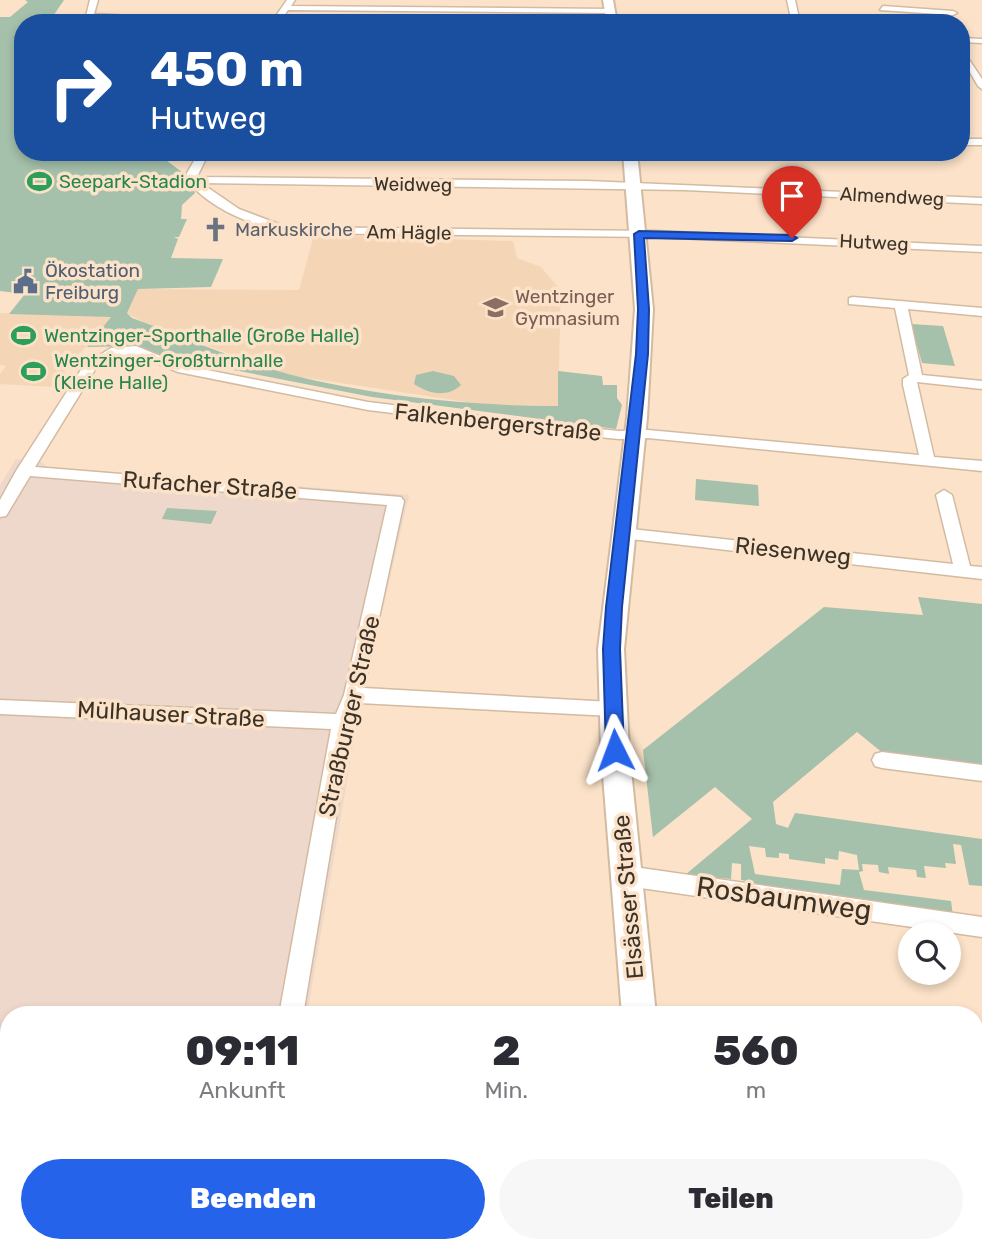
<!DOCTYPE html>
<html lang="de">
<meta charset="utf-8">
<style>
body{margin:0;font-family:Rubik,sans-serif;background:#f7f7f7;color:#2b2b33;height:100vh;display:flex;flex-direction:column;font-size:26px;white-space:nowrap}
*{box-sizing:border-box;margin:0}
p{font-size:23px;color:#7c7c81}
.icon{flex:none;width:38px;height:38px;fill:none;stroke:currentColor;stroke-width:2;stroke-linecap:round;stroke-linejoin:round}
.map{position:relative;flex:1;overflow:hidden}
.details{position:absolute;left:0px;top:1006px;width:984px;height:247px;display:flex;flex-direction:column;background:#fff;border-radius:28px 28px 0 0;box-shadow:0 4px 10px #0003}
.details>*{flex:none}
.top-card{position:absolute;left:14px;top:14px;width:956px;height:147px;border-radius:28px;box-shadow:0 4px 10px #0003;background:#1a4fa0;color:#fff;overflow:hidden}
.buttons{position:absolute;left:898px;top:922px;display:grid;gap:14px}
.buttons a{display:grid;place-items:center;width:63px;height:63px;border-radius:50%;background:#fff;box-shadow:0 4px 10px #0003;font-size:35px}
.pin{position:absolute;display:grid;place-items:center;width:60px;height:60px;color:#fff;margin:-72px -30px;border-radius:50% 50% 50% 0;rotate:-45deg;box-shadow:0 0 7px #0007}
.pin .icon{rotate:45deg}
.me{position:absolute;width:77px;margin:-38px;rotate:357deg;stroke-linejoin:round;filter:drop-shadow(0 0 5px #0008)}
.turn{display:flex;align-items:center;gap:24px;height:147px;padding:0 21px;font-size:32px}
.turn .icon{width:91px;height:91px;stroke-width:2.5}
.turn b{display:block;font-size:49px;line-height:60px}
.eta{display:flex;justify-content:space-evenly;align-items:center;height:119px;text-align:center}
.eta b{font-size:42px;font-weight:800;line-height:49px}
.primary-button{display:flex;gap:14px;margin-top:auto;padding:14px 21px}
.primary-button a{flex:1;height:80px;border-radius:42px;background:#2563eb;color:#fff;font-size:28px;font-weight:800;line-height:80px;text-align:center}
.primary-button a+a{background:#f7f7f7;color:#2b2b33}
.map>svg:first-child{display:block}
.commercial{fill:#eed8cb}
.built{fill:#f4d6b6}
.green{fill:#a5c0ab;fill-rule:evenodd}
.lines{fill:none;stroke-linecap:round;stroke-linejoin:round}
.minor-casing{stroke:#d3bba2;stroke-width:3}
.secondary-casing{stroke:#d3bba2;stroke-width:4}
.minor{fill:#fff;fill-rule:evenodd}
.secondary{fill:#fff;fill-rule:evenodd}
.route{fill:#2563eb;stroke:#184099;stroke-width:2}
.labels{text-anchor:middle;stroke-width:7;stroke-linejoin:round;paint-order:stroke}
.far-leisure-label{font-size:19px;fill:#27864d;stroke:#fbe2c8;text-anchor:start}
.far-street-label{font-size:19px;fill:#3b3228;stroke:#fbe2c8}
.far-worship-label{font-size:19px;fill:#5b616d;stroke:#fbe2c8;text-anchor:start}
.far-service-label{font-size:19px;fill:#4e5e75;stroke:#fbe2c8;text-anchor:start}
.far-education-label{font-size:19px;fill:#785e54;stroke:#fbe2c8;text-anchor:start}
.street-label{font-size:23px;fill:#3b3228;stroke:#fbe2c8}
.near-street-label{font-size:28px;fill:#3b3228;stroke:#fbe2c8}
</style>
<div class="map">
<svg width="982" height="1252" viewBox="0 0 982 1252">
<rect width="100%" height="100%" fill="#fbe2c8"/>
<path class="commercial" d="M16,459L42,462L47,467L409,495L357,722L307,1015H9V1244H142L140,1252H0V485Z"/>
<path class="built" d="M314,235L513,241L517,258L541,267L561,291L558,406L480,404L288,375L145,323L127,313L138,289L299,290Z
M0,313L81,315L111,317L94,340L74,358L55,387L0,384V374L6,366L0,365Z"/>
<path class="green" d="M25,0H64L51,19L104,20L23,23V152H155L186,175L195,193L182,205L181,219H187L179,237H174L178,239L171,258L223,259L211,287L138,289L127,313L132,318C184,337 235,360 288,374C373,396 471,406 558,406V371L602,376L603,385H617V398L622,405L616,429L372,397L203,364L193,368L139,346L87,347L111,317L9,314L25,294L0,291V17H10L28,2Z
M911,324L943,326L955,366L922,363Z
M433,371L454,376L461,385C447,398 429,394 414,384L416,375Z
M696,479L758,485L759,506L695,500Z
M167,508L217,511L211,524L162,519Z
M918,597L982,604V767L884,754L857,732L773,802L776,824L788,828L795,813L982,839V886L969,885L961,845L953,844L956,864L945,863L946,868L924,866L926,878L917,877L916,870L888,867L889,874L879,872L878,865L862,864L863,871L859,872L864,890L951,901L953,916L754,888L753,882L741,880V864L732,863L731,879L685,875L752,819L715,787L653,837L643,750L824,607L923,615ZM749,846L765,848L766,857L779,858V853L789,854V859L825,864V858L838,860L839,851L857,855L859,870L842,869L840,885L755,874Z"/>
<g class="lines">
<defs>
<path id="minor" d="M90,0H98L94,14L173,18L169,20L90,18L86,16Z
M287,0H295L291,6L610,9L614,11L610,13L288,10L279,23H271Z
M787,0H795L800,23H792Z
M883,6L953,11L957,13L953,15L880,10Z
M961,38L982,39V43L961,42Z
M962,58H968L982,79V89L978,86Z
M961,139H982V145H961Z
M199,152H209L197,177L587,181L982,198V204L686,190L201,183L239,209L287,227L655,231L982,246V252L655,237L287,233C251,225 210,209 187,180V173Z
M853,297L982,308V316L908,309L922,375L982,381V389L917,382L934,457L982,461V471L648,438L619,439L557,433L368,410L178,372L134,354L114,356L96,368L35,467L401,497L404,501L364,688L612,702L619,704L621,709L619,714L612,716L359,703L352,722L303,1015H279L331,729L0,714V700L336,714L344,695L387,505L30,476L6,516L0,517V500L16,471L84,365L111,348L136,346L182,365L368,402L557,425L619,431L648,430L919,455L903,385V379L909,375L895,308L849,304V298Z
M944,490L952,495L970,566L982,567V579L622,538L614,533L622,528L953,564L936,495Z
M882,752L982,765V781L882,768L875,766L872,760L875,754Z
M627,866L982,917V937L627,886L619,883L616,876L619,869Z
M0,1062H9V1086H0Z
M975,1107L982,1108V1134L975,1133Z
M238,1244H266L264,1252H236Z"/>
<path id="secondary" d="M603,0H613L617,23H607Z
M623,152H637L653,309L647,418L624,649L629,750L656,1015H622L601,750L598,649L627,418L635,309Z
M642,1244H680L681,1252H643Z"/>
</defs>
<use href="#minor" class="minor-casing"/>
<use href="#secondary" class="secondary-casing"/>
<use href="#minor" class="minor"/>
<use href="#secondary" class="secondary"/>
</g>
<path class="route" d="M639,231L792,235L797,238L792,241L644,238L649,309L648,354L622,607L620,649L624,750L615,757L606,750L603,649L606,607L636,354L638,309L634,234Z"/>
<defs>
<symbol id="stadium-bare" viewBox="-9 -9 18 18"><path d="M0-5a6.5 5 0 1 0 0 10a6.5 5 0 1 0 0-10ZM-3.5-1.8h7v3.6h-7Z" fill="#2e9e5b" stroke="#fbe2c8" stroke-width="2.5" paint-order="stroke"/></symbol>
<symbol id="church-bare" viewBox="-9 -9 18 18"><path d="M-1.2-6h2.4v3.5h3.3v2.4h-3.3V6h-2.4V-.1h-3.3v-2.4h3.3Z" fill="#6b7280" stroke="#fbe2c8" stroke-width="2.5" paint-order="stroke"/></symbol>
<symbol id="civic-bare" viewBox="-9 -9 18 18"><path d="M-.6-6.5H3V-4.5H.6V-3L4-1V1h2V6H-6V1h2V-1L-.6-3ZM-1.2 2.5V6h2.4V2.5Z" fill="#5c6f8a" stroke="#fbe2c8" stroke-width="2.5" paint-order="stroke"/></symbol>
<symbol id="school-bare" viewBox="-9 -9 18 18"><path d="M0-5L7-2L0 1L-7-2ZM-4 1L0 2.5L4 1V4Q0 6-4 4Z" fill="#8d6e63" stroke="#fbe2c8" stroke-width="2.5" paint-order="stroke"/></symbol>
</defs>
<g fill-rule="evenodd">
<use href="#stadium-bare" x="22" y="164" width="35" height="35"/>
<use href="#church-bare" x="198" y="212" width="35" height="35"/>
<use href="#civic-bare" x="8" y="264" width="35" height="35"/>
<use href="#school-bare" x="478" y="290" width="35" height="35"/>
<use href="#stadium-bare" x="6" y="318" width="35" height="35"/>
<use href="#stadium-bare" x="16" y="354" width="35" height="35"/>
</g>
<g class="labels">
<g class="far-leisure-label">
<text x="59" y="188">Seepark-Stadion</text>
<text x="44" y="342">Wentzinger-Sporthalle (Große Halle)</text>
<text x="54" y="367">Wentzinger-Großturnhalle<tspan x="54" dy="22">(Kleine Halle)</tspan></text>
</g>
<g class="far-street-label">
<text transform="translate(413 184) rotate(1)" y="7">Weidweg</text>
<text transform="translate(892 196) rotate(3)" y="7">Almendweg</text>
<text transform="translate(409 232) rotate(1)" y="7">Am Hägle</text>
<text transform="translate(874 242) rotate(3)" y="7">Hutweg</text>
</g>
<g class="far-worship-label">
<text x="235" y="236">Markuskirche</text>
</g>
<g class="far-service-label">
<text x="45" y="277">Ökostation<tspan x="45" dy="22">Freiburg</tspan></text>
</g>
<g class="far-education-label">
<text x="515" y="303">Wentzinger<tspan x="515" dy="22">Gymnasium</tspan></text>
</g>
<g class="street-label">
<text transform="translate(498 422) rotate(6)" y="8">Falkenbergerstraße</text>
<text transform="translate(210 485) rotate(4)" y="8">Rufacher Straße</text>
<text transform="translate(793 551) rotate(6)" y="8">Riesenweg</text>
<text transform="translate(171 714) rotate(3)" y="8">Mülhauser Straße</text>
<text transform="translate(349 716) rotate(-77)" y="8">Straßburger Straße</text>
<text transform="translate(628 897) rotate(-95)" y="8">Elsässer Straße</text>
</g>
<g class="near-street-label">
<text transform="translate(784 898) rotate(8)" y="10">Rosbaumweg</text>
</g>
</g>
</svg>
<div class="buttons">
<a><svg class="icon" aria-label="search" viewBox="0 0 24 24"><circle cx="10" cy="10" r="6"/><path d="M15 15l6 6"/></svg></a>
</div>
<div class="pin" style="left:792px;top:238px;background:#d93025"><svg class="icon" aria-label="arrive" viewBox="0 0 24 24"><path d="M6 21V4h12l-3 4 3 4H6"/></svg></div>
<svg class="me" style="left:615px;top:750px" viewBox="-20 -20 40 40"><path d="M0-17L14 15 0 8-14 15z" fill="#2563eb" stroke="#fff" stroke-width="4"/></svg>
<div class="top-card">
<div class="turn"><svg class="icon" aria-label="right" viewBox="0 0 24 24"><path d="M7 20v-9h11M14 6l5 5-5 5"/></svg><div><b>450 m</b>Hutweg</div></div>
</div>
<section class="details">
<div class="eta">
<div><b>09:11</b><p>Ankunft</p></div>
<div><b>2</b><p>Min.</p></div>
<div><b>560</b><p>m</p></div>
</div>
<div class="primary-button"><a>Beenden</a><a>Teilen</a></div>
</section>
</div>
